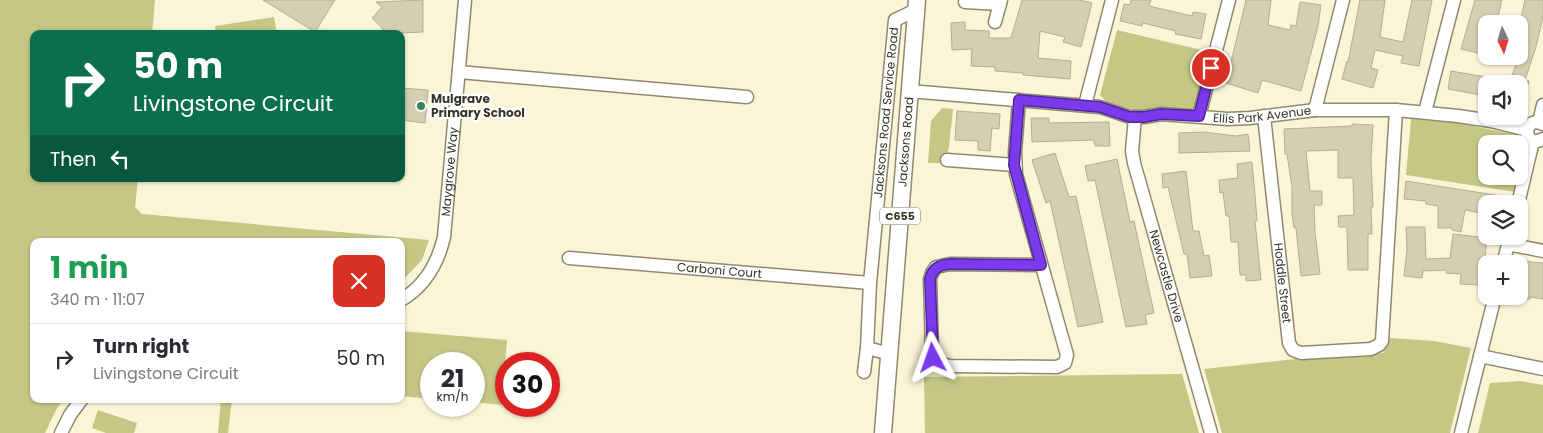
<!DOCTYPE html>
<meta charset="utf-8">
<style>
body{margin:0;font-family:Poppins,sans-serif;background:#f7f7f7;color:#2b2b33;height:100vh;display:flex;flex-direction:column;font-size:19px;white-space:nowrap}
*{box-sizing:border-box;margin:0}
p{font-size:16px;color:#7c7c81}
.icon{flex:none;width:28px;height:28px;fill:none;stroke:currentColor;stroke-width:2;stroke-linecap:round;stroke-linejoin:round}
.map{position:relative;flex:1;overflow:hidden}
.sheet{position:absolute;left:30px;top:238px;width:375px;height:165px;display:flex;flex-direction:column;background:#fff;border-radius:10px;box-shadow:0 1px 4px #0004}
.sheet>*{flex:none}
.guide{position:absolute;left:30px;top:30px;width:375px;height:152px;border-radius:10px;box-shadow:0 1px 4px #0004;background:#0b6e4f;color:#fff;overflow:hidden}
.needle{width:32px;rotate:176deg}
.controls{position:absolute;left:1478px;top:15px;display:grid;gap:10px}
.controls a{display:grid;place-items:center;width:50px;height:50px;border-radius:10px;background:#fff;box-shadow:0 1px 4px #0004;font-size:25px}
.speed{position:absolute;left:420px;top:352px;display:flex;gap:10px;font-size:25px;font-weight:700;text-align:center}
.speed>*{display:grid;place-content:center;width:65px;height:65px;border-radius:50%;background:#fff;box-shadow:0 1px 4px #0004;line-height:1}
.speed small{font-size:12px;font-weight:400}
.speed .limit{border:8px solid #d22;background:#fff;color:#111}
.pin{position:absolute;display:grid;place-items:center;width:42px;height:42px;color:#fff;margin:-21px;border:2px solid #fff;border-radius:50%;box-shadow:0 1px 5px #0007}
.me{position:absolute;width:55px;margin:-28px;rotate:356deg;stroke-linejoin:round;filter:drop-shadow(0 0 4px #0008)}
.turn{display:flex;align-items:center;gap:18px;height:105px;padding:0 20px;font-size:22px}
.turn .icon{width:65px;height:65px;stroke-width:2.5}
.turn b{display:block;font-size:35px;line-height:42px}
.then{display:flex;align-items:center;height:48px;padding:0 20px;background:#0003;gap:10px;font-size:19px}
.round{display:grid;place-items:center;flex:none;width:52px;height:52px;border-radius:10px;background:#f7f7f7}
.summary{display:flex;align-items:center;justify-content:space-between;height:85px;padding:0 20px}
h1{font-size:30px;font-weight:700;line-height:38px;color:#1e9e55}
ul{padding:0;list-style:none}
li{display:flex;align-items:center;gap:15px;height:70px;padding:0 20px;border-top:1px solid #e1e1e2}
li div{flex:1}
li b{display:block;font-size:19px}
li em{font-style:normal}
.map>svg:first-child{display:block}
.green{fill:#c5c885;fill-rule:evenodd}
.building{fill:#d4ceb2;stroke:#b3ad92}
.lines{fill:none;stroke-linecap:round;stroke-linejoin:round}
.minor-casing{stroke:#8f896f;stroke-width:15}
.major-casing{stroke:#8f896f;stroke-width:19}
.minor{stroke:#fff;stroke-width:12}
.major{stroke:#fff;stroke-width:16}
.route-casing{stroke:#51269a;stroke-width:12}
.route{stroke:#7c3aed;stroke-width:9}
.poi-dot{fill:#348557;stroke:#fff;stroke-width:2}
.labels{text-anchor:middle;stroke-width:4.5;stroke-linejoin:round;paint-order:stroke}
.shield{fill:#fff;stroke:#737269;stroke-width:1}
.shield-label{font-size:11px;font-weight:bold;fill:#373529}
.poi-label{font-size:12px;font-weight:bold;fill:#373529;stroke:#fff;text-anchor:start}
.street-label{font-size:12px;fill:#373529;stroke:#fff}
</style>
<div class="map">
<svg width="1543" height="433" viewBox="0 0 1543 433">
<rect width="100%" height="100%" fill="#fbf5d8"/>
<path class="green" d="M0,0H155L152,34H34V179H138L135,207L142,214L429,240L422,260L401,282V241H34V399H64L56,410L45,433H0Z
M274,17L277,34H216L215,26Z
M1117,30L1210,52L1196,110L1155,107L1141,112L1107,103L1100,95Z
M942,108L953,109L949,147L945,163H928L931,121Z
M1411,119L1458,123L1512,134L1522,142L1526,152L1515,192L1406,175ZM1486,144H1519V176H1486Z
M401,331L507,340L502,405L474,402V364H431V399L401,396Z
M1390,338L1434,341L1471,348L1450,433H1222L1204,369L1295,359L1383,353Z
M1182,374L1199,433H925L924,377Z
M1520,381L1543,385V433H1478L1490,383Z
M221,399H232L228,433H218Z
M98,410L137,423L134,433H106L92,428Z"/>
<path class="building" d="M263,0H335L315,32Z
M423,0V32L377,34L383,29L372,18L382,7L376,2Z
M1022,0H1080L1092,3L1081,47L1063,42L1065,37L1040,31L1038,58L1071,61L1070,79L1023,75V73L995,71V67L971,66L972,49L952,50L951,23L965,22V30L989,31V38H1011Z
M1131,0H1151L1149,6L1192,16L1193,12L1206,14L1201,39L1175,34L1176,31L1143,23L1142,26L1120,21L1124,4L1130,5Z
M1246,0H1271L1268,25L1290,30L1291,25L1296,26L1300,2L1321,5L1318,26L1301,91L1262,80L1258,93L1226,83Z
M1360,0H1385L1380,37L1403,42L1412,0H1432L1419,66L1401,63L1403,56L1375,50L1371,68L1378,70L1373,88L1342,79L1347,61L1348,62Z
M1475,0H1502L1496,24H1486V40L1481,39L1478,53L1461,49Z
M1525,0H1543V17L1536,47L1525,80L1529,81L1521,108L1519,107V84H1509L1519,56V28Z
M1451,71L1486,77V96L1448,89Z
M401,88L428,90L425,123L401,120Z
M957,111L1000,114L999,129L992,128L990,151L978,150V141L955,140Z
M1031,118H1049V123L1109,122L1110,146H1095L1094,140L1032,142Z
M1352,124L1373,125L1371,159L1373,207H1371L1372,234H1368V270H1348L1347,227H1339L1338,216L1354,215L1353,178H1338V150L1306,151L1310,191H1322V205H1314L1315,232L1320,274L1301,276L1296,228H1294L1292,213V187L1287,154H1285L1284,129L1352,126Z
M1204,132L1236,136L1248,134L1250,151L1179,153V133Z
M1055,153L1069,197L1076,196L1103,322L1078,327L1050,201L1046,203L1032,160Z
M1117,159L1130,222L1134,221L1154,313L1145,315L1147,324L1126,327L1095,180L1088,181L1085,166Z
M1252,162L1255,195L1257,221H1255L1261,280L1246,281V275H1240L1238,242H1231L1229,216H1226L1223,192L1220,193L1219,180L1238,178L1237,164Z
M1186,171L1193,231H1199L1204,256L1209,255L1212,276L1190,278L1187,254H1184L1168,187L1163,188L1162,174Z
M1406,181L1501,196L1500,204H1486V214L1465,210L1461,232L1452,230V228H1438V206L1426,204V201L1404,199Z
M1406,227H1425L1426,259L1450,258L1453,234L1487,238L1485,259L1480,258L1478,285L1460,284L1461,274L1446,273V270L1423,271L1422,278L1404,276L1407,250Z
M1521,261L1543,263V299L1530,297V299H1519Z"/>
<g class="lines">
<defs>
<g id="minor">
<path d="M965,2L1000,4"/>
<path d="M995,22L1001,0"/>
<path d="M459,72L747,97"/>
<path id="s1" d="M909,91L1100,107L1130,117H1144L1161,114L1228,119L1250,118L1315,110H1396L1458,116L1491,121L1527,130"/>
<path d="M1019,100L1015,152L1016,174L1067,355L1065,363L1057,367L949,366L936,362L932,352L930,279L932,273L936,267L950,264L1041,265"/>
<path d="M1085,105L1112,0"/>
<path d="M1315,110L1343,0"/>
<path d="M1425,112L1454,0"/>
<path d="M1199,116L1229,0"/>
<path id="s2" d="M1264,116L1289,343L1293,350L1301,353L1371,349L1379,345L1382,341L1396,110"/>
<path id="s3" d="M1135,117L1132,151L1134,163L1211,433"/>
<path d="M1539,122L1543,105"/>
<path d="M1543,124C1522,114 1522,150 1543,139"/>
<path d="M947,160L1015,165"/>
<path d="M1518,204L1533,141"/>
<path d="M1508,244L1543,251"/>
<path id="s4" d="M569,258L870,283"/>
<path d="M1503,264L1510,237"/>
<path id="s5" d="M401,300C425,286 438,263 444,237L465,0"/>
<path id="s6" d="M890,354L867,348L870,283L895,20L916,10"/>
<path d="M1480,356L1543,369"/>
<path d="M864,372L867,348"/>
<path d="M61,433L70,415L82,399"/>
<path d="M1461,433L1495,296"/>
</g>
<g id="major">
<path id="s7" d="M883,433L917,0"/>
</g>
</defs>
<use href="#minor" class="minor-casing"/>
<use href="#major" class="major-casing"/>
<use href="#minor" class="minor"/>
<use href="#major" class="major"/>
</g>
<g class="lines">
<defs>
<path id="route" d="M933,358L930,279C933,268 939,265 950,264L1041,265L1014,165L1019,100L1100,107L1130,117H1144L1161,114L1199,116L1211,68"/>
</defs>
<use href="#route" class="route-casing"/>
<use href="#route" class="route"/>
</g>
<circle class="poi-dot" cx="421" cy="106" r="5"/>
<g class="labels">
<rect class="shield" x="880" y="207.5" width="40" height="17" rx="4"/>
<g class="shield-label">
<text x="900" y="220">C655</text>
</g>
<g class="poi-label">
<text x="431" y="103">Mulgrave<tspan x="431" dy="14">Primary School</tspan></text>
</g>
<g class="street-label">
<text dy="4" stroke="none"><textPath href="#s6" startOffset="260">Jacksons Road Service Road</textPath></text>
<text dy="4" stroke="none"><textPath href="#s1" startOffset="356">Ellis Park Avenue</textPath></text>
<text dy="4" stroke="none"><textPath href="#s7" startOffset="292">Jacksons Road</textPath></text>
<text dy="4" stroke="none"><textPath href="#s5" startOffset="144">Maygrove Way</textPath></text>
<text dy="4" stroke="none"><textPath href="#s4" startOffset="151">Carboni Court</textPath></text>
<text dy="4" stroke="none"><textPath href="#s3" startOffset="164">Newcastle Drive</textPath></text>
<text dy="4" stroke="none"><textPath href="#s2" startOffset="168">Hoddle Street</textPath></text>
</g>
</g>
</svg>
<div class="controls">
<a><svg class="needle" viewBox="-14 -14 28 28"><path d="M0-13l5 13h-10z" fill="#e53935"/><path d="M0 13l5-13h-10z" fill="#7c7c81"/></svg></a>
<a><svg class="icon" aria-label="sound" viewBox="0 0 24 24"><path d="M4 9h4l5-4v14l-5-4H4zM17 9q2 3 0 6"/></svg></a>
<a><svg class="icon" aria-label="search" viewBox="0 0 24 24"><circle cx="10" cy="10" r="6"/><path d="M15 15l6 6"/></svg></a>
<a><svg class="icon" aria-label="layers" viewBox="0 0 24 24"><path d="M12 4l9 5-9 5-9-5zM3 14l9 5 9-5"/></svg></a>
<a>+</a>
</div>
<div class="speed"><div>21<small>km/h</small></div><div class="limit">30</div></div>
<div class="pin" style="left:1211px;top:68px;background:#d93025"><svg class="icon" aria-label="arrive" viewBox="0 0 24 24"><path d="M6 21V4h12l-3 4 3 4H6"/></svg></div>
<svg class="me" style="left:933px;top:358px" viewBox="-20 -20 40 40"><path d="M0-17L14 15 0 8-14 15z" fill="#7c3aed" stroke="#fff" stroke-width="4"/></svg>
<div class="guide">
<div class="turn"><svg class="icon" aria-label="right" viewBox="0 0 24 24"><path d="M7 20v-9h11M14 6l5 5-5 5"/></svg><div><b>50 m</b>Livingstone Circuit</div></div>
<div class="then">Then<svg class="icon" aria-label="left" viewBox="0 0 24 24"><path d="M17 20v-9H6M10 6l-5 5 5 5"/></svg></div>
</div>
<section class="sheet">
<div class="summary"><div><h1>1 min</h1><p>340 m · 11:07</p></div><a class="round" style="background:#d93025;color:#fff"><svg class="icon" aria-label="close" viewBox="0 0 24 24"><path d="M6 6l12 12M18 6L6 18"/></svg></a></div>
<ul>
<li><svg class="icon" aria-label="right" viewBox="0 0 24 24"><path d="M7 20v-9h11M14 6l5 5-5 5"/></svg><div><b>Turn right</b><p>Livingstone Circuit</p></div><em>50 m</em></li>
</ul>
</section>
</div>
